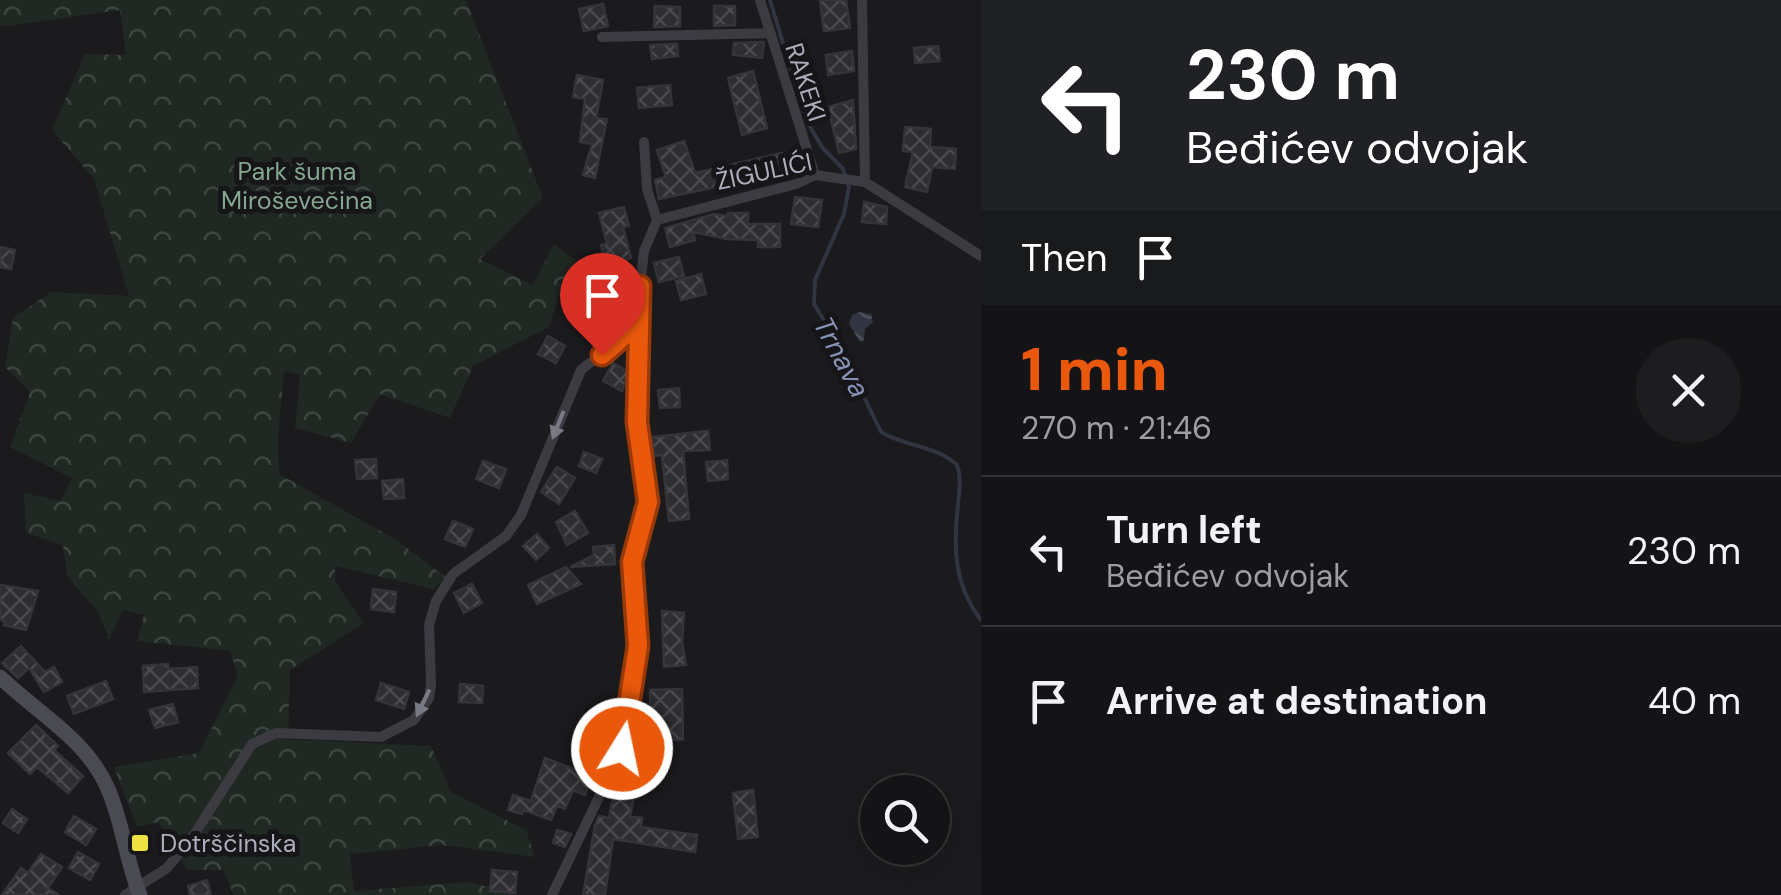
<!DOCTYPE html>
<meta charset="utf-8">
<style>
body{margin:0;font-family:"DM Sans",sans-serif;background:#1d1d1f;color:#f1f3f6;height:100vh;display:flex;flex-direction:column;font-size:38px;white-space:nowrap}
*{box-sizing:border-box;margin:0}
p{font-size:32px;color:#9d9ea1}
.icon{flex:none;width:55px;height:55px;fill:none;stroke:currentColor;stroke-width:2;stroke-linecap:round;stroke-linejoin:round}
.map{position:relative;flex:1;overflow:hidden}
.details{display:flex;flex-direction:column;background:#141416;width:800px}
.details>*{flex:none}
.guide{background:#202124;color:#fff;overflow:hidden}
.fabs{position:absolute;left:860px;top:775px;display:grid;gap:20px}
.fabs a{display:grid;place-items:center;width:90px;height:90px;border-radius:50%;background:#141416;box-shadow:0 10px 40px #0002,0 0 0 2px #333335;font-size:50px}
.pin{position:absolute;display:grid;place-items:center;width:85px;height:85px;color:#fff;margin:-102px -42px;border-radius:50% 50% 50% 0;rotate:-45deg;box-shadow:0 0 10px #0007}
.pin .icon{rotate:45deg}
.me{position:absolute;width:110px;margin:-55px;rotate:10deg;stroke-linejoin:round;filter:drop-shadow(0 0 8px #0008)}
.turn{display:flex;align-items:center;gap:35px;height:210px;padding:0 40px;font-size:45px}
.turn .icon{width:130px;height:130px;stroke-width:2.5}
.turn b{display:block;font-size:70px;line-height:85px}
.then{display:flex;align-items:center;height:95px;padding:0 40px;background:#0003;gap:20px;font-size:38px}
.round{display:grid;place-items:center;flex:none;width:105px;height:105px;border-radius:52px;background:#1d1d1f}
.summary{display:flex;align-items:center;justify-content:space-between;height:170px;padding:0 40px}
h1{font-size:60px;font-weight:800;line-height:75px;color:#ea580c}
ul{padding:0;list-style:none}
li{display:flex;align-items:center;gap:30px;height:150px;padding:0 40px;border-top:2px solid #333335}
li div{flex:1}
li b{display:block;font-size:38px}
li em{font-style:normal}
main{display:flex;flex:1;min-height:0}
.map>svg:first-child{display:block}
.forest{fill:url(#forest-crowns)}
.water{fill:url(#water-waves)}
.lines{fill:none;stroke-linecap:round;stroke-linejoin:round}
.stream{stroke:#303541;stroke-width:4}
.building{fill:url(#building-cross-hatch);stroke:#363439;stroke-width:2.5}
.street{stroke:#3c3b42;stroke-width:10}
.secondary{stroke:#4a4a52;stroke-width:15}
.oneway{fill:#7a7a85}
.route-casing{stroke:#983908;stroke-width:25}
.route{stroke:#ea580c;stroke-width:18}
.poi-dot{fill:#eee141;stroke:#161518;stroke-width:4}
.labels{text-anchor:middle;stroke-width:10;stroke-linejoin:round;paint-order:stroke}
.street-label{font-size:25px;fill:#adaebc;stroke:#161518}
.park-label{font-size:25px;fill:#85a690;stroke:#161518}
.poi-label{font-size:25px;fill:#adaebc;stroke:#161518;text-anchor:start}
.water-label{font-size:28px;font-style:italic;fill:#8693b5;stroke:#161518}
</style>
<main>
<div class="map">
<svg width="981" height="895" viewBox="0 0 981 895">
<defs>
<pattern id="forest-crowns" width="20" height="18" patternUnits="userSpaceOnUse" patternTransform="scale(2.5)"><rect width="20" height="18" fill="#202823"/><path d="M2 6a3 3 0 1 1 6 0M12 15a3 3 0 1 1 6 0" fill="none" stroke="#3e4541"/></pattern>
<pattern id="water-waves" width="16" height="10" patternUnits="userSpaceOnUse" patternTransform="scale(2.5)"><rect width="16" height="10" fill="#303541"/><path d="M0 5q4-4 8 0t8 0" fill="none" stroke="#4b505a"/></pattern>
<pattern id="building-cross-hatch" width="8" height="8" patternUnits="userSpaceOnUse" patternTransform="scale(2.5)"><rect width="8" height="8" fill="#2e2d31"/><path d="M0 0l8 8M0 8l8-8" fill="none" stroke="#4a494d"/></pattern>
</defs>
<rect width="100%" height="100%" fill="#1b1a1d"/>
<path class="forest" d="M0,0H466L543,198L480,259L533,285L554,244L614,290L560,293L549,327L473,366L450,418L380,394L351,443L295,428L300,375L284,371L278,437L279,474L395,539L446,577L434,589L335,566V582L364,623L290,670L288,739L431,746L451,792L526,830L535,857L441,845L350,854L354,891L469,882L520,895H234L223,870H187L159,822L137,827L114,767L199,753L238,676L230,651L137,641L144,615L123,610L109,639L98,612L67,576L63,545L26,533L24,493L61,501L72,478L10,447L30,392L5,367L13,318L51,292L129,296L94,179L52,130L85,54L126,55L120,10L9,26L0,25Z"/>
<path class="water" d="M859,312L871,314L873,322L865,329L864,340L860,342L849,324L852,315Z"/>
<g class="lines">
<path class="stream" d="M770,0L806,120L822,147L843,169L849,187L844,214L815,280L814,304L838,343L881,432C905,447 936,445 957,465C962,478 959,491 958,505C953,548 954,585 981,620"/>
</g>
<path class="building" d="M820,0H846L850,28L824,31Z
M603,4L608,26L584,31L579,9Z
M655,6L680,7V26L654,27Z
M714,6H735V25L714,26Z
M764,42L762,58L733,55L734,43Z
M677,44L678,56L652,59L650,45Z
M938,46L940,61L915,63L914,48Z
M852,51L854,71L828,75L826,55Z
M753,71L767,128L742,135L728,78Z
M577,75L603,80L596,118L607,119L595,178L583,175L592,144L580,142L585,99L573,97Z
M670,85L672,105L639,108L637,88Z
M853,100L856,149L839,153L828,107Z
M905,127L931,129L930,147L956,149L955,169L932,167L927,192L905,187L913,152L903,151Z
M684,141L695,173L782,153L787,172L659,199L655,180L666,177L657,150Z
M795,197L822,200L818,227L791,224Z
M864,202L887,207L886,224L862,222Z
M624,207L629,226L623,227L631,258L606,265L601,245L607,244L599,213Z
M728,213H748V224H780V247H758V240L727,239L693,232L695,240L670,247L665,228L714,214L728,216Z
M0,247L15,250L11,269L0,267Z
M679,257L684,276L659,282L654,263Z
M701,274L706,294L681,300L676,281Z
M573,299L591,302L588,320L570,316Z
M548,336L565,346L556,363L538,354Z
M613,363L629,372L622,391L603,381Z
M679,388L680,407L660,408L658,390Z
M708,431L710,450L683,451L689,519L669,521L662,455L654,456L652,437Z
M584,452L602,459L596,473L579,466Z
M376,459L377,478L357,479L355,460Z
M727,460L728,479L708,481L706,462Z
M483,461L506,469L499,488L476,479Z
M557,467L575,478L559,504L541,492Z
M403,479L404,498L384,499L382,481Z
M575,511L588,533L567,545L556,522Z
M453,521L473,529L465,547L445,539Z
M537,534L549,548L536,560L523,546Z
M614,545L615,564L570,567L594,555L593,547Z
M566,567L581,584L537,604L528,585Z
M472,584L482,603L464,613L454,593Z
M0,585L38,591L26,630L4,625L5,621L0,620Z
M373,589L396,592L394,612L371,609Z
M662,611L684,613L682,642L686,665L664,667Z
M21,646L45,672L54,667L62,682L44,692L29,668L18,678L2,663Z
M168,664V669L197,667L198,688L144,692L143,666Z
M106,681L113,699L74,714L67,696Z
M381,683L409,692L404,709L376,700Z
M460,684L483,686L482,703L459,702Z
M682,689L683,740H651L650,690Z
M173,704L178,722L155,728L149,710Z
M36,725L58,746L54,750L83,776L68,793L37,767L30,774L8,753Z
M545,758L592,776L585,795L573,790L565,809L557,806L551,820L523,810L522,814L508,810L513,795L531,801Z
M616,782L636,786L630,817L642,818L641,827L697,835L695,852L613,839L605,895H583L595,825L599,816L609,818Z
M753,790L758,837L738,839L733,793Z
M12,809L27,819L18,833L3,823Z
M74,816L96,829L86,845L65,832Z
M557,830L571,834L565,847L553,843Z
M78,852L99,864L90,880L69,868Z
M41,854L62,867L48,888L59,895H2L21,868L28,873Z
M492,870L517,872L515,893L490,891Z
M207,880L211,895H190L188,886Z"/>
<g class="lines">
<path class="street" d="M760,0L815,175
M862,0L865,182
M602,37L770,33
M644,142L647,189L657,220
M657,220L796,184L815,175L865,182L981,256
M125,895L167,868L192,838L252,744L276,733L381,737L414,720L429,698L431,684L429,625L436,601L453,574L506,536L521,515L581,370L627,334L633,297L640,286L644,251L657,220
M552,895L622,749L637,645L632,562L648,502L637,422L640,292"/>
<path class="secondary" d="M0,677C37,713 87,739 108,789C123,823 126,861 140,895"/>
</g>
<defs><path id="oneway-solid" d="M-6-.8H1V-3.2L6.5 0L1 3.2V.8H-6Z" transform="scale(2.5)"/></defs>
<g class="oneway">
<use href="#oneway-solid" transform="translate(558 425) rotate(112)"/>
<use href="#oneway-solid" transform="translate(423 703) rotate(116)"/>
</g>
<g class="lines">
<defs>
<path id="route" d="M602,355L626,334L633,297L640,286L637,422L648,502L632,562L638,646L622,749"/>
</defs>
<use href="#route" class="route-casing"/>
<use href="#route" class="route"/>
</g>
<rect class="poi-dot" x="130" y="833" width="20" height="20" rx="5"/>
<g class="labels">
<g class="street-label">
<text transform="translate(806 82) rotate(72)" y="9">RAKEKI</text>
<text transform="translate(764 171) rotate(-12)" y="9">ŽIGULIĆI</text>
</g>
<g class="park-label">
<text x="297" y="180">Park šuma<tspan x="297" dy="29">Miroševečina</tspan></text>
</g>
<g class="poi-label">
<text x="160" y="852">Dotrščinska</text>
</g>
<g class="water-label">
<text transform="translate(842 357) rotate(62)" y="10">Trnava</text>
</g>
</g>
</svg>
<div class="fabs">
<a><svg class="icon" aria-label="search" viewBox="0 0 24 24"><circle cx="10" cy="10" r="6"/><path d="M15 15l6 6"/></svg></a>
</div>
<div class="pin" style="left:602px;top:355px;background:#d93025"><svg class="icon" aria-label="arrive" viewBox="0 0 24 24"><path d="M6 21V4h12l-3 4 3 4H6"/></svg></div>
<svg class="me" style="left:622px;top:749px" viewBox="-20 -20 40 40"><circle r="17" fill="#ea580c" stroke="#fff" stroke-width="3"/><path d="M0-11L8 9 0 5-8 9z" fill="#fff"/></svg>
</div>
<section class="details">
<div class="guide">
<div class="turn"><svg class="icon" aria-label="left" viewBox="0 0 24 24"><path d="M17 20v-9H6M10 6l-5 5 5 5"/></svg><div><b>230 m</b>Beđićev odvojak</div></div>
<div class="then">Then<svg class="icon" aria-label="arrive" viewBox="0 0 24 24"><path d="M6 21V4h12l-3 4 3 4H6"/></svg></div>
</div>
<div class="summary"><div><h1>1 min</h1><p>270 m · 21:46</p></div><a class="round"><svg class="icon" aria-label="close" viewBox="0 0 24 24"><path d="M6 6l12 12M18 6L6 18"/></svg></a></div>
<ul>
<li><svg class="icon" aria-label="left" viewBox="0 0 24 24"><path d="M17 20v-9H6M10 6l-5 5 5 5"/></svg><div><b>Turn left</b><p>Beđićev odvojak</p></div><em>230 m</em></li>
<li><svg class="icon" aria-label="arrive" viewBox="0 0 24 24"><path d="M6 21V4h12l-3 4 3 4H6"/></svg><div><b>Arrive at destination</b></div><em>40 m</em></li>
</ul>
</section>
</main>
